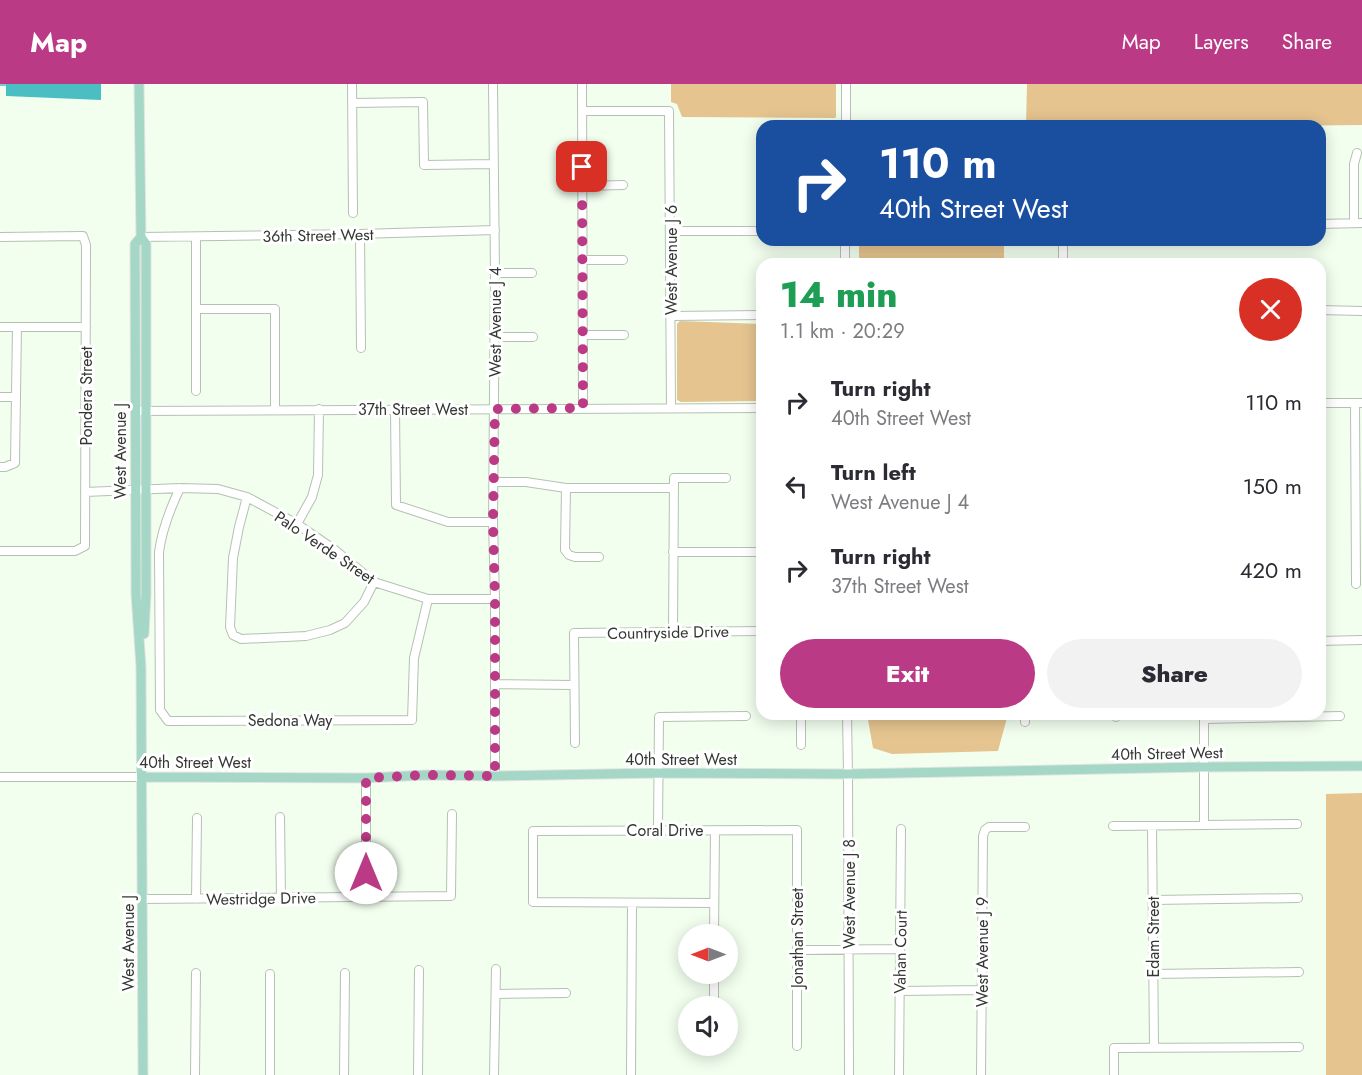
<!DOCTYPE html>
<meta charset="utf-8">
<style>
body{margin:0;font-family:Jost,sans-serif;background:#f2f2f3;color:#2b2b33;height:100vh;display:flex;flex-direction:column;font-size:22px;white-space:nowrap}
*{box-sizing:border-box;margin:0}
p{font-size:20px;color:#7c7c81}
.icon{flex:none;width:33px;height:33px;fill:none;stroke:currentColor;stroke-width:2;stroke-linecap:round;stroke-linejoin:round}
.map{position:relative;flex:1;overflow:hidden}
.drawer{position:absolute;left:756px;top:174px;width:570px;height:462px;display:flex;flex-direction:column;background:#fff;border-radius:18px;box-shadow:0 3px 15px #0003}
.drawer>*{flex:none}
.top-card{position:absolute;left:756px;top:36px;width:570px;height:126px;border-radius:18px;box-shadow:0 3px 15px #0003;background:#1a4fa0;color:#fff;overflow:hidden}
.needle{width:39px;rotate:270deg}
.fabs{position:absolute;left:678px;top:840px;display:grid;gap:12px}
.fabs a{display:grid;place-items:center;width:60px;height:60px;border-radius:50%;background:#fff;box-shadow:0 3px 15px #0003;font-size:30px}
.pin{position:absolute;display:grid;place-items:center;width:51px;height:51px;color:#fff;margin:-26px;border-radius:12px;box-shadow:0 3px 9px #0006}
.me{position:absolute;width:66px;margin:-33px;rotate:0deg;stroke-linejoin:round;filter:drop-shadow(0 0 4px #0008)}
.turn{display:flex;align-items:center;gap:21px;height:126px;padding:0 24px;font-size:27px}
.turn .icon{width:78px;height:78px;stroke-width:2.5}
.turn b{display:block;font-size:42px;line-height:51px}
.round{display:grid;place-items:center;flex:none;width:63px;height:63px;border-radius:32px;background:#f2f2f3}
.head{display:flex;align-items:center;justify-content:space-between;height:102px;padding:0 24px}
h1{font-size:36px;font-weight:800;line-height:45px;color:#1e9e55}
.primary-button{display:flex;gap:12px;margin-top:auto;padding:12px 24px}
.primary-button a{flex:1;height:69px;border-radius:36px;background:#ba3a86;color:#fff;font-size:24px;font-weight:800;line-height:69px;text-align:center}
.primary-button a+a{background:#f2f2f3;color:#2b2b33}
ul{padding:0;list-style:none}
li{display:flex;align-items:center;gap:18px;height:84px;padding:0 24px}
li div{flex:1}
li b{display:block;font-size:22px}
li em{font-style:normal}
header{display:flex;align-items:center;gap:36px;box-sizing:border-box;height:84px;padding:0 30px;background:#ba3a86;color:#fff}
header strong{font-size:28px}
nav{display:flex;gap:33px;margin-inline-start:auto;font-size:21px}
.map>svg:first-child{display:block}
.green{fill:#e5c48f}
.water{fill:#4bbec4}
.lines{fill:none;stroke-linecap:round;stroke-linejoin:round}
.stream{stroke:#4bbec4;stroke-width:1.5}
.minor-casing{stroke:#b5c1b2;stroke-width:10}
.major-casing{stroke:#e2e3e2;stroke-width:11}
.minor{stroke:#fff;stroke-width:8}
.major{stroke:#a4d7c5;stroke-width:9}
.route{stroke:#ba3a86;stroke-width:10;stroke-dasharray:0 18}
.labels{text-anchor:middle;stroke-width:6;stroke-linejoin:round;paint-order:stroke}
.street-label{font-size:16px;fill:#333832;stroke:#fff}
</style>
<header>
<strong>Map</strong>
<nav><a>Map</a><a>Layers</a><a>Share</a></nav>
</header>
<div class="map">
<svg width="1362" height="991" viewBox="0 0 1362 991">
<rect width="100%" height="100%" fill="#f2ffef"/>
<path class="green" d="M671,0H836V33L835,34L682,33L677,20L671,18Z
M1027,0H1362V41L1270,42H1026Z
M859,156H1004V180H859Z
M680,237L762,240V317L681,318L677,316V240Z
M867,630H1008L998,667L892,670L873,664Z
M1362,709V991H1326V710Z"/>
<path class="water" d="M6,0H101V16L6,12Z"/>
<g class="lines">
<path class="stream" d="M0,1H6"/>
<defs>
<path id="minor" d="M352,0L353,129
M493,0L495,189L493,438L495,515V692
M582,0L583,324
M352,19L423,18L424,81L494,80
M582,27H669L671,324
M846,42V0
M583,102L623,101
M1354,139V80L1357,69
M1320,140L1362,139
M671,147H762
M360,150L361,264
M0,153L83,152L86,161L85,462L75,467H0
M141,153L360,150L495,146
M196,153V307
M1063,156V180
M583,176H623
M845,180V156
M495,189H532
M196,225H275V326
M1320,226L1362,227
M671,232L762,231
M0,243H86
M583,251H624
M495,253H533
M0,313H16
M1320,319H1362
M1355,319L1356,500
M395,325L396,421L448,438H493
M135,327L762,324
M0,383H5L15,379L17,243
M494,398H526L566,404H674
M180,404C170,425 162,445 159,468L160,626L168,637L412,636L414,574L428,515
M566,404L565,466L569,471L575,473H599
M85,408L180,404L218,405L247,413L297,440L335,466L374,498L428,515H495
M247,413L239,443L233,474L230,543L233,551L241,555L306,552L330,546L345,539L364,518L374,498
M297,440L312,413L318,391L319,325
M673,468H756
M673,548L674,394H726
M1320,557L1362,556
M495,600L574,601
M847,630L848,690L849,991
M1025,630V638
M1116,630V633
M1204,635L1340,632
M575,659L574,549L762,547
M801,661V630
M0,693H142
M280,733L281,814
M1204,741V632
M1113,742L1297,740
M1152,742L1154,963
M658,745L659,633L746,632
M366,812V694
M142,815L451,812L452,730
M196,815L197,734
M1153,816L1298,814
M714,819L533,818V747L797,746V962
M714,850L715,746
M797,866L900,865
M1153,890L1299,888
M900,907L982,906
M496,910L566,909
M714,922V890
M713,965V962
M195,991L196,889
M270,991V890
M344,991L345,889
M418,991L419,886
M494,991L496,885
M631,991L632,819
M899,991L901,745
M981,991L983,752L985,746L989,743H1025
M1114,991V964L1299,963"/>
<path id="major" d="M139,0L141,153L146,160V511L144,550
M141,153L135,160L136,510L141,583L143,991
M142,693L366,694L426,691L495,692L658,689L848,690L1204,683L1362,682"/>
</defs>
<use href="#minor" class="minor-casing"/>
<use href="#major" class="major-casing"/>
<use href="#minor" class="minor"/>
<use href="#major" class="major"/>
</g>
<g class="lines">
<path class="route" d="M366,789V694L426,691L495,692V515L493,438L495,325L583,324L582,83"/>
</g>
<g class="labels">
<g class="street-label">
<text transform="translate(318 151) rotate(-1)" y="6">36th Street West</text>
<text transform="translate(671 176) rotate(-90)" y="6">West Avenue J 6</text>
<text transform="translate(495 238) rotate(-90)" y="6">West Avenue J 4</text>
<text transform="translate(86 312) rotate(-90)" y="6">Pondera Street</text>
<text x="413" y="331">37th Street West</text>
<text transform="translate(120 367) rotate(-90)" y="6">West Avenue J</text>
<text transform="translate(325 463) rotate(34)" y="6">Palo Verde Street</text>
<text transform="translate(668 548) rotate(-1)" y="6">Countryside Drive</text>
<text x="290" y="642">Sedona Way</text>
<text transform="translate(1167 669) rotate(-1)" y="6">40th Street West</text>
<text x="681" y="681">40th Street West</text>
<text x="195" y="684">40th Street West</text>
<text x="665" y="752">Coral Drive</text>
<text transform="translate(849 810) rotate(-90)" y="6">West Avenue J 8</text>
<text transform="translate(261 814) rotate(-1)" y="6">Westridge Drive</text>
<text transform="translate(1153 853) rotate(-90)" y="6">Edam Street</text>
<text transform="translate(797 854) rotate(-90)" y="6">Jonathan Street</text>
<text transform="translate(128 859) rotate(-90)" y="6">West Avenue J</text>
<text transform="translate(900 868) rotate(-89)" y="6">Vahan Court</text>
<text transform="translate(982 868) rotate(-90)" y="6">West Avenue J 9</text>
</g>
</g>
</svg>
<div class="fabs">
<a><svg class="needle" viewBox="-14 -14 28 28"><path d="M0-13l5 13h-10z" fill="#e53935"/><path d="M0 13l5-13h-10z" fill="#7c7c81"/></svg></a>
<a><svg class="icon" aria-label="sound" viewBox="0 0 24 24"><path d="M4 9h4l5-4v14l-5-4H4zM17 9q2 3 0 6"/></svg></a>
</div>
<div class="pin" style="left:582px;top:83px;background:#d93025"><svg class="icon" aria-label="arrive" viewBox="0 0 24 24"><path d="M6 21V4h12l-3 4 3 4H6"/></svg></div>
<svg class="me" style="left:366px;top:789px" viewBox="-20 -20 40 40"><circle r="19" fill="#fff"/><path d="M0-13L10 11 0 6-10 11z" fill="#ba3a86"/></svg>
<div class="top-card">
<div class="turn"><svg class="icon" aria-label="right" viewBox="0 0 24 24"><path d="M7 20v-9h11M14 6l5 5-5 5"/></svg><div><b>110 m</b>40th Street West</div></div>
</div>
<section class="drawer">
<div class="head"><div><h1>14 min</h1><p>1.1 km · 20:29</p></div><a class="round" style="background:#d93025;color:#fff"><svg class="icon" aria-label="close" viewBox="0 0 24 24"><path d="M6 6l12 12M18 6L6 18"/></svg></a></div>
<ul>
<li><svg class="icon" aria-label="right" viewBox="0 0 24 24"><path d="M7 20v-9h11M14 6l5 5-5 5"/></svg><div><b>Turn right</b><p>40th Street West</p></div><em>110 m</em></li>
<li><svg class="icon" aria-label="left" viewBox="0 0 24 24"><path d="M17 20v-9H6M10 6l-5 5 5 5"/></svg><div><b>Turn left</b><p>West Avenue J 4</p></div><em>150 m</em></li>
<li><svg class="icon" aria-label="right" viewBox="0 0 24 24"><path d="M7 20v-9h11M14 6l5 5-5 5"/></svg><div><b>Turn right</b><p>37th Street West</p></div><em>420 m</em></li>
</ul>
<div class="primary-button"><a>Exit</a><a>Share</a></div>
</section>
</div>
